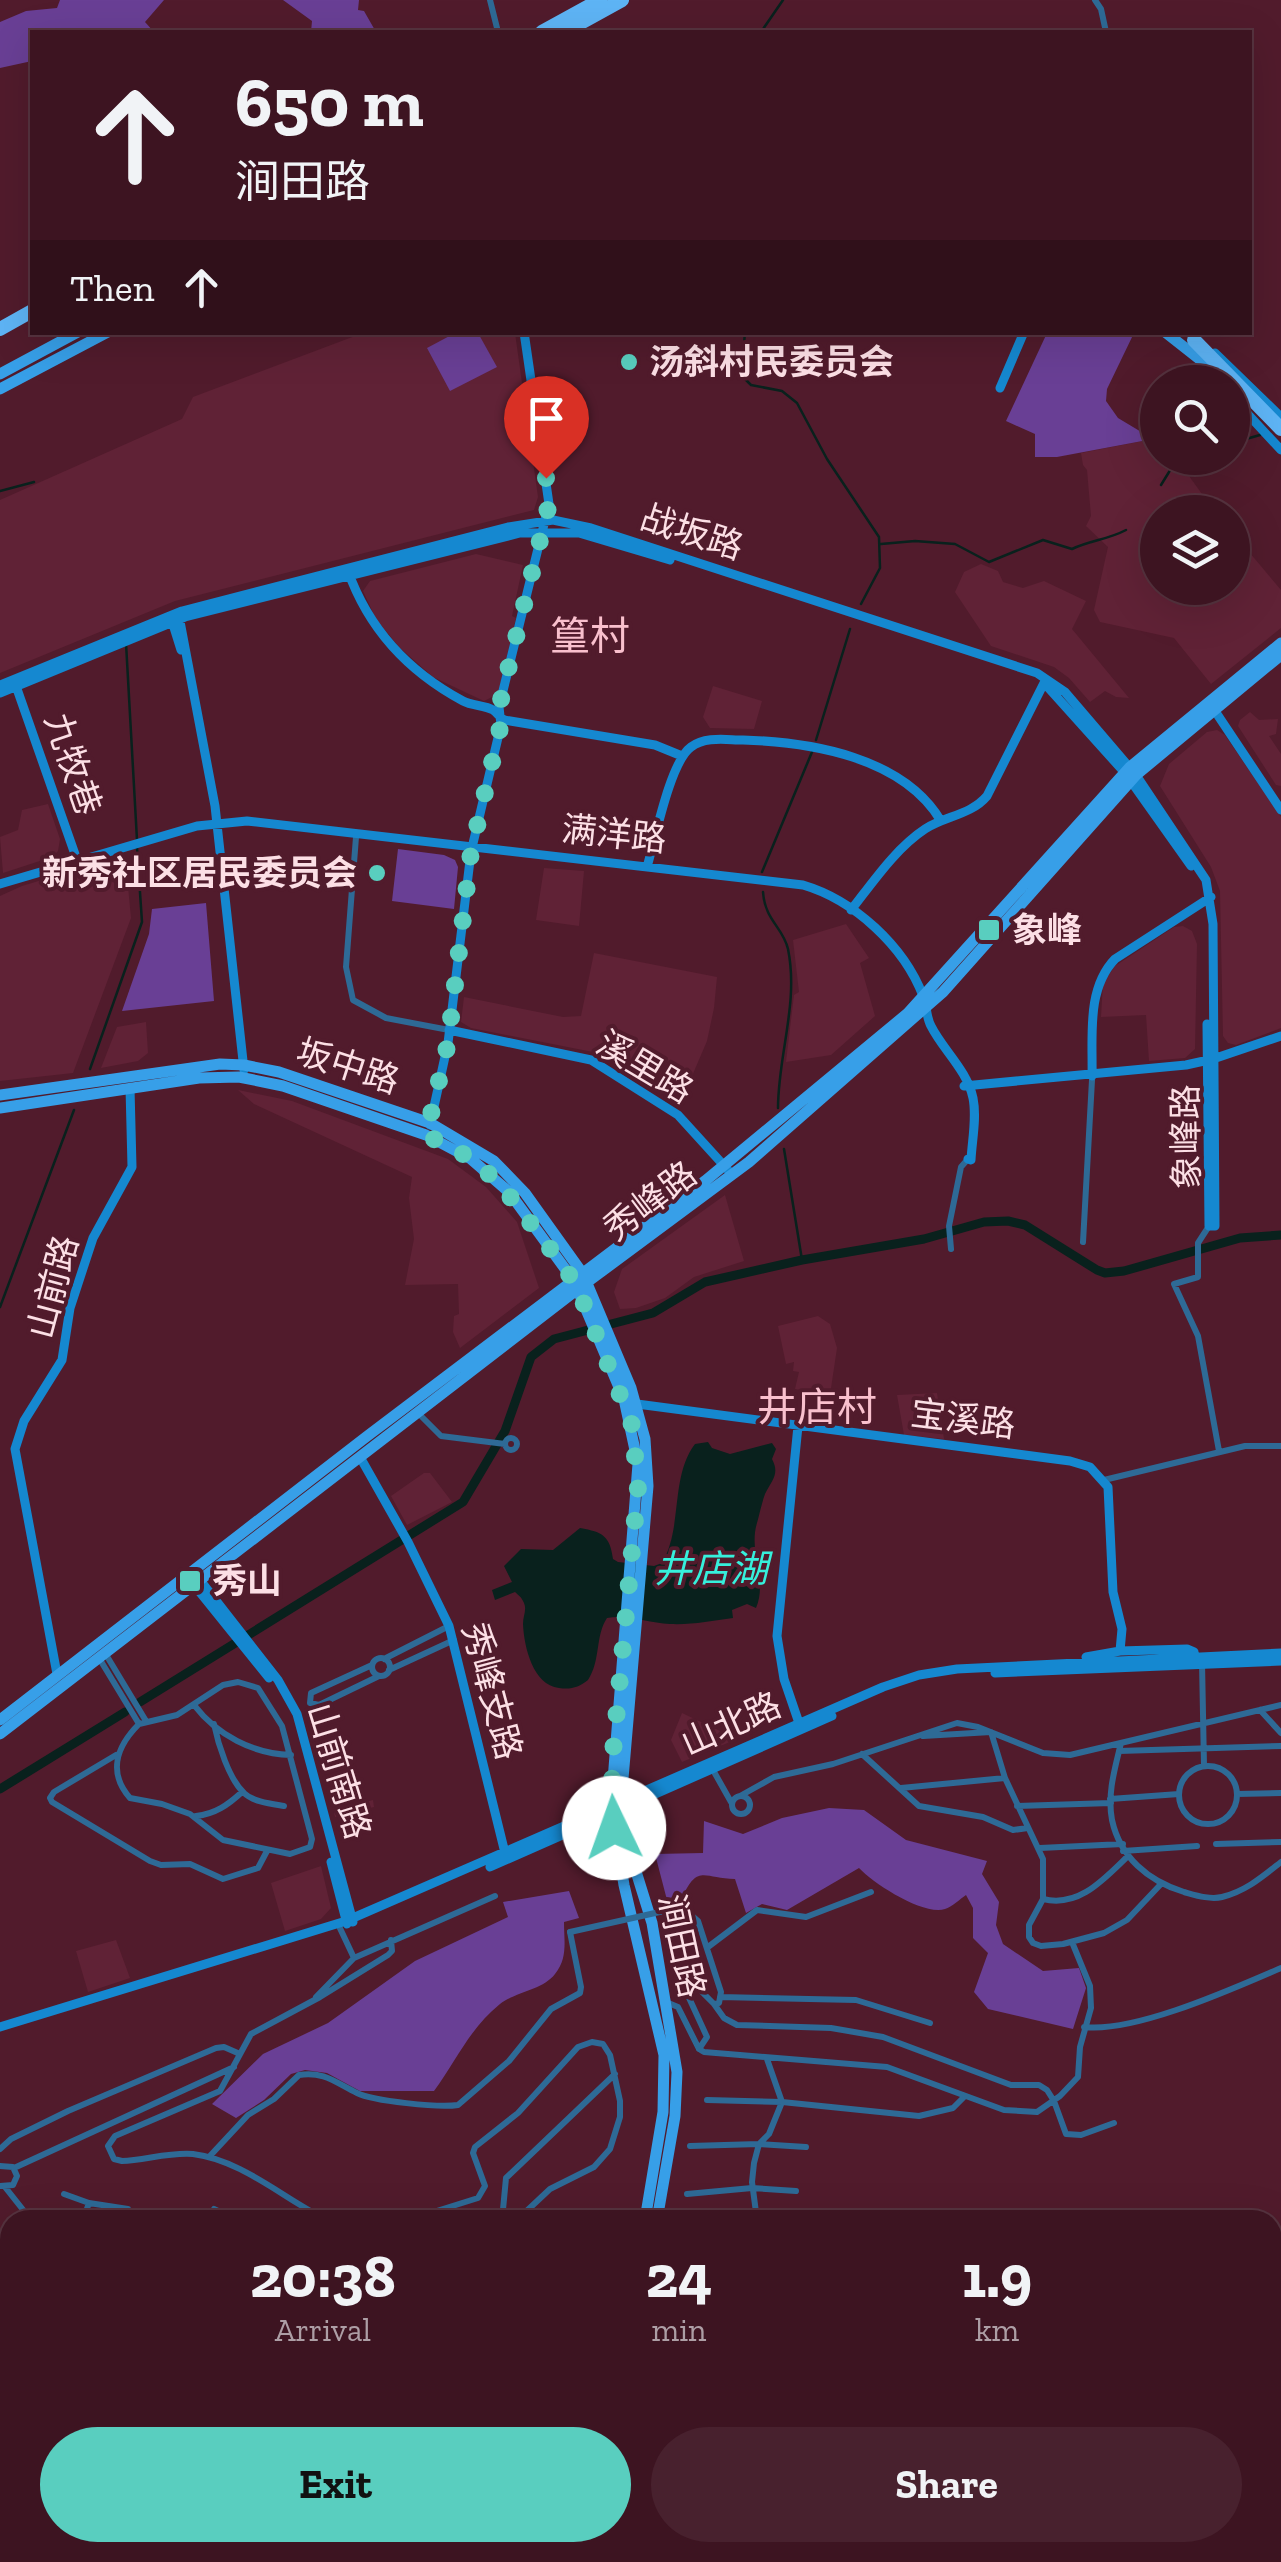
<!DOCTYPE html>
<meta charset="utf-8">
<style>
body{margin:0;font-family:"Zilla Slab","Noto Sans SC",serif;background:#48212e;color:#f1f3f6;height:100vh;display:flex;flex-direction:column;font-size:38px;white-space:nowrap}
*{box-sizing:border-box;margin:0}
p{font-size:32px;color:#ad9ea5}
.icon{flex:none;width:55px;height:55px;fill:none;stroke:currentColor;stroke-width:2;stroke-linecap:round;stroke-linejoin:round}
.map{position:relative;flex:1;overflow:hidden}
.panel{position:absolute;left:0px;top:2210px;width:1282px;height:352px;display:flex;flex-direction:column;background:#3d1421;border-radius:30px 30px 0 0;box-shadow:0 10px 40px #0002,0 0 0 2px #56333f}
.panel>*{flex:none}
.hud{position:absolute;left:30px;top:30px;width:1222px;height:305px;border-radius:0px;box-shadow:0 10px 40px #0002,0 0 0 2px #56333f;background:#3d1421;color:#f1f3f6;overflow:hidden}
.tools{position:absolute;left:1140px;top:365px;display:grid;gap:20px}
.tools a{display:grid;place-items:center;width:110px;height:110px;border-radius:50%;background:#3d1421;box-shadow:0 10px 40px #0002,0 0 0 2px #56333f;font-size:50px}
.pin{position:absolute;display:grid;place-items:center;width:85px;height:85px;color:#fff;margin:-102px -42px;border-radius:50% 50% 50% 0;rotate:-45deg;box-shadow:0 0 10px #0007}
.pin .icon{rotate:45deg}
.me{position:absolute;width:110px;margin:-55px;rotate:357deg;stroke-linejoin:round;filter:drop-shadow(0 0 8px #0008)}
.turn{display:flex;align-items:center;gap:35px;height:210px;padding:0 40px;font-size:45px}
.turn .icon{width:130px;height:130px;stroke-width:2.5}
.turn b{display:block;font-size:70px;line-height:85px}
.then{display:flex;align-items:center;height:95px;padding:0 40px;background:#0003;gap:20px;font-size:38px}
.eta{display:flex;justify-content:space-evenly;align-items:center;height:170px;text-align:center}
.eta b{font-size:60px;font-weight:700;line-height:70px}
.action{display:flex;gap:20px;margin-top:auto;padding:20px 40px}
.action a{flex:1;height:115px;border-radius:60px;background:#59cebf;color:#111;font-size:40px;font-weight:700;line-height:115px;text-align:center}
.action a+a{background:#48212e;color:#f1f3f6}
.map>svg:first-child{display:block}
.built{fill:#602236}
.green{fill:#693f95}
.water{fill:#09211d}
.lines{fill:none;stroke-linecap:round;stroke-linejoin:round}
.stream{stroke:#09211d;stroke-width:2.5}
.river{stroke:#09211d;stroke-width:9}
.street{stroke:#2e6a96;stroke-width:6}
.secondary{stroke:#1588d0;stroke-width:9}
.primary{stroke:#379fe8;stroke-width:11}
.highway{stroke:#5eb4f5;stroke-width:14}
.street-bridge{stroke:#2e6a96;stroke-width:6}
.route{stroke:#59cebf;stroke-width:18;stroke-dasharray:0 32.4}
.poi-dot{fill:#59cebf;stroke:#511b2c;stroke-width:4}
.labels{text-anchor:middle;stroke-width:8;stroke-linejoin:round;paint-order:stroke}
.poi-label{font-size:35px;font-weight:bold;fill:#fcdfe5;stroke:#511b2c;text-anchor:start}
.street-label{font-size:35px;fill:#fcdfe5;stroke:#511b2c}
.water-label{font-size:38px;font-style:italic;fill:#36f0dc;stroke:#511b2c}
.quarter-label{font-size:40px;fill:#f9c0cd;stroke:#511b2c}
</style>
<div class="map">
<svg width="1281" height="2562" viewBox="0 0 1281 2562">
<rect width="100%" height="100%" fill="#511b2c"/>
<path class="built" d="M363,333H515L538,497L534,510L175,601L0,673V500L182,419L193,397Z
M1153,439L1157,441L1158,458H1176L1215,512H1158V588H1232L1233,533L1281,590V628L1211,684L1174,638L1100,622L1094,610L1108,547L1086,526L1091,516L1087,470L1083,465L1081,453Z
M476,554L523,565L512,616L516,618L498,694L484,701L433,677L399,647L376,619L363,591L370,581Z
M981,564L998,571L1003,582L1023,588L1044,581L1086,601L1072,629L1129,698L1116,697L1105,691L1090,702L1069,678L1054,667L991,646L955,592L964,572Z
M713,686L762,701L754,729L710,728L703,717Z
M1250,712L1259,720L1278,719L1276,734L1269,736L1281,754V786L1276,785L1238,726L1240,720Z
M1217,730L1225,735L1281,817V1028L1236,1045L1228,1043L1223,1036L1220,891L1211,867L1160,786L1169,764L1207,732Z
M48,804L60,839L58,851L52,857L3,873L0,837L18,830L22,810Z
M125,855L131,918L73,1073L0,1081V896L22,886Z
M544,868L584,871L579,926L536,920Z
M846,924L869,958L860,963L875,1016L831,1055L786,1062L794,995L799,992L793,940Z
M1183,926L1192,931L1197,944L1195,1049L1185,1058L1149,1061L1146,1015L1101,1017L1103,983L1115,966L1174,927Z
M594,953L717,977L714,1008L707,1041L680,1104L593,1052L471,1028L461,1022L464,997L563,1017L581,1016Z
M146,1022L148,1053L138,1061L101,1068L117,1027Z
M238,1090L292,1101L448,1159L486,1187L517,1222L539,1288L460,1348L453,1332L454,1316L459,1314L458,1284L405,1285L414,1239L409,1198L412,1177L254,1104Z
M725,1195L744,1261L694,1277L665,1298L636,1308L620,1309L614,1292L622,1269Z
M818,1316L830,1324L837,1348L830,1395L795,1389L799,1372L793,1371L794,1362L786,1364L778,1326Z
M937,1393L944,1439L904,1435L897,1395Z
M424,1473H430L452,1502L407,1525L391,1496Z
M682,1713L737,1739L682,1762L671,1740Z
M359,1780L365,1802L373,1800L374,1807L335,1817L329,1788Z
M321,1866L331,1908L321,1919L285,1931L271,1883Z
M116,1940L130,1978L88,1992L76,1951Z"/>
<path class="green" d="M60,0H164L145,22L154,32H32V61L0,68V22L26,11L57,8Z
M283,0H359L358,10L364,11L376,32H311L312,21Z
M457,332L478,333L497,367L450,391L427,348Z
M1047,333H1134L1107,389L1106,401L1118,418L1153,439L1057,457H1035V434L1006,421Z
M398,849L444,855L455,860L458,867L454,909L392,901Z
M206,903L214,1001L122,1011L149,934L152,909Z
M829,1808L864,1810L906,1840L987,1861L982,1874L999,1902L996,1925L1003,1944L1043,1971L1079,1968L1086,1988L1073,2029L988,2009L974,1992L988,1953L973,1938V1908L966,1895C960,1899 952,1907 945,1909C924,1916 874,1884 859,1868L787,1910L762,1904L746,1913L735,1879C704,1879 698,1863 682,1898L667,1900L655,1854L703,1853L704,1821L743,1834L782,1818Z
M569,1891L579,1918L564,1922C564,1941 568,1958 555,1974C543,1990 515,1992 500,2004C470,2028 456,2061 434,2091H360L327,2073L305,2070L291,2074L264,2100L236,2118L212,2104L263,2054L328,2023L415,1961L508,1917L503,1902Z
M883,2553L895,2562H735L738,2556Z"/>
<path class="water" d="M708,1442L712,1448L730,1454L772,1443L776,1449L772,1459C780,1474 772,1480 765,1494C762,1502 759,1516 757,1523C748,1552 768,1580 756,1608L747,1604L732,1610L733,1618C712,1621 691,1625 670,1624C648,1623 628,1614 607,1618C595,1636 601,1660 588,1680C579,1687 571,1690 559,1688C533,1685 524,1647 523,1624C523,1616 527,1610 524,1603C521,1596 519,1596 515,1592L495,1600L492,1590L512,1582L504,1566L521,1549L553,1550L580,1528C603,1532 610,1536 613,1559L618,1562L654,1566L662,1563C683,1528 670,1477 695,1444Z"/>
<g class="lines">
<path class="stream" d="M761,32L783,0
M745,332L742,367L745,379L751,385L782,391L797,403L827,459L879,537L880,568L861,604
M1232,443L1260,435
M1161,485L1177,459L1182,458
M0,491L34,482
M881,544L915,541L955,544L989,562L1043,540L1072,549C1091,540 1107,540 1126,530
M126,643L137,840
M816,740L850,629
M762,872L812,752
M763,892C765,921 783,927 788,949C799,1003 778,1055 778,1108
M90,1069L142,922L137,848
M784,1149L802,1260
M0,1307L74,1110"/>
<path class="river" d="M140,1702L463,1502L505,1431L531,1357L554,1339L653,1313L705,1282L802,1260L924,1239L984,1222L1008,1221L1025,1225L1097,1270L1105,1273L1124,1271L1240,1238L1281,1235
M0,1789L125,1712
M452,2562L457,2552"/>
<path class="street" d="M490,0L498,32
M1095,0L1101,9L1106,32
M356,837L346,967L353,1000L386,1018L449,1030
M1209,1226L1198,1243V1277L1174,1284L1198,1336L1219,1451
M1083,1242L1092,1080
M951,1249L949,1226L961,1167L968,1159
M418,1413L441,1436L505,1444
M505 1444a6 6 0 1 1 12 0a6 6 0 1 1-12 0Z
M1104,1480L1245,1446H1281
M105,1653L146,1721
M99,1658L139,1724
M372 1667a9 9 0 1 1 18 0a9 9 0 1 1-18 0Z
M384,1659L449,1626
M1202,1662L1204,1766
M372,1665L311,1693L310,1703L319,1705L379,1676
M389,1670L454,1640
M238,1682L258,1688L282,1726L312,1839L310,1847L290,1854L223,1840L190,1814L162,1804L130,1798C108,1773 116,1747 139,1724L177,1715L223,1685Z
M194,1705C217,1735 253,1754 291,1755
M1260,1710L1281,1733
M214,1724C218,1744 229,1779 244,1793C253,1802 272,1804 284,1806
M923,1736L991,1732L1005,1778L1043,1859V1899L1029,1925V1937L1033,1943L1041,1946L1063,1944L1104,1933L1127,1920L1161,1884
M1121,1743C1115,1768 1107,1794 1112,1820C1120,1857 1148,1881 1184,1892C1195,1895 1210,1900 1222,1897C1246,1891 1262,1877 1281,1862
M1119,1751L1281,1746
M862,1754L919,1806L983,1817L1013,1830L1028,1828
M116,1755L54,1792L50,1798L52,1802L150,1861L161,1865L190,1864L223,1879L258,1868L267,1851
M1179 1795a29 29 0 1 1 58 0a29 29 0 1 1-58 0Z
M713,1770L731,1802
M901,1788L1005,1778
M1237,1794L1281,1793
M732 1805a9 9 0 1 1 18 0a9 9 0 1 1-18 0Z
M740,1796L774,1777L833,1764L957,1723L978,1727L1043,1753L1070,1755L1281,1705
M1110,1799L1179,1794
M1017,1806L1111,1803
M196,1816C215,1814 228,1805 242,1792
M1216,1844L1281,1842
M1040,1848L1123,1844
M1123,1851L1197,1846
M1043,1899C1079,1908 1104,1879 1128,1856
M682,1907L698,1921L721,1992L719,2003L714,2004L700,1990L691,1958H684L677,1963L679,1976L707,2037L699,2049
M338,1924L354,1958
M708,1947L757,1910L806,1917L871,1892
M316,1997L354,1958L495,1896
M720,1997L856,2000L930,2023
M666,2002L678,2007L699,2049L704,2052L887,2067L1004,2110L1037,2112L1060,2096L1078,2077L1080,2047L1091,2008L1090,1986L1072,1942
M714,2004L724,2018L737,2025L831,2028L883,2037L1011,2085H1039L1047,2090L1054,2101L1066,2134L1081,2135L1114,2123
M1084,2027C1135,2033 1232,1989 1281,1968
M707,2100L782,2102L919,2116L953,2108L965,2096
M690,2146L759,2144L806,2147
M0,2149L11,2139L68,2111L216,2048L224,2047L240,2054
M209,2157L248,2115L274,2099L299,2075C324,2071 336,2083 357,2093C373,2101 439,2108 458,2105L509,2061L551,2009L580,1993L581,1987L570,1932
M0,2166L13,2167L17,2176L13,2185L0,2186
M14,2168L234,2067
M5,2187L24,2211L39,2220
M64,2194L89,2203L128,2209
M687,2194L752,2188L796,2191
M214,2209L237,2220
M83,2220L89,2203
M327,2220C284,2199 242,2160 193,2154C170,2152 145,2160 122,2161L114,2159L108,2146L115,2136L220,2091L251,2034L320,1997L388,1955L392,1951L391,1940
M408,2220L478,2198L485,2186L473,2153L475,2147L518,2113L578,2047L592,2042L603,2044L610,2055L620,2101V2117L610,2149L594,2167L550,2189L517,2220
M502,2220L506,2178L615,2074
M757,2220L752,2182L754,2163L759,2144L769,2134L782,2102L767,2059
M1272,2251H1281
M0,2255L10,2259
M0,2284L10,2287
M0,2349L10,2352
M0,2439L10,2435
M1088,2552L1098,2562
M542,2562L543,2552
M692,2562L727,2559L732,2552"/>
<path class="secondary" d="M1215,353L1281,417
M1000,388L1024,332
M1232,397L1281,450
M348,571C369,630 409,672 463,701C472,706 485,705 493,710C497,713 500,717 504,720L655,745L682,756
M179,616L215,806L244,1070
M171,618L181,650
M1045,684L1125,773L1191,866
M0,685L182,611L508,527L553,520L591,528L1037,673L1065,692L1136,775L1206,880L1213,924L1215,1226H1209
M16,686L77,860
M0,693L185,617L520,533H579L670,560
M1213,708L1281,810
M647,867C655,840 670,762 691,747C706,736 726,740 743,740C811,742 903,757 941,821
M0,884L197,826L247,821L803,885C854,900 904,946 923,996C927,1006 926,1017 931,1026C943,1050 967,1070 973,1098C977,1118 972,1140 971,1160L968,1159
M851,910C873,882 896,848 925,829C945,816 971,815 987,796L1044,683
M1207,1024L1209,1226
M449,1030L591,1060L678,1115L728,1170
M1092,1076C1093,1037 1086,989 1115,959L1211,897
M964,1086L1186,1065L1213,1059L1281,1036
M430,1125L448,1043L471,852L501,725L499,707L549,504L524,332
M637,1404L1070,1461L1090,1467L1108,1487L1113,1592L1122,1629L1120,1651
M798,1426L777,1636L784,1679L799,1723
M360,1457L408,1542L449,1626L506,1857
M200,1580L278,1680L297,1714L353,1922
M194,1585L269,1678
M1086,1657L1120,1651L1187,1649L1194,1652
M995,1673L1281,1661
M57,1674L15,1449L24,1421L62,1360L70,1308L93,1238L132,1167L130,1088
M331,1862L347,1924
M490,1867L832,1716
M0,2027L346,1921L883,1687L919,1675L957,1669L1281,1653
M0,2512L10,2508
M153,2552L159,2562
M287,2562L313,2552
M312,2562L345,2556L439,2552"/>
<path class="primary" d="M1165,332L1217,373
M0,374L78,332
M0,389L108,332
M0,1095L220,1064L244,1065L279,1072L430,1123L494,1161L525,1193L583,1274L631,1388L645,1439L648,1486L621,1802L634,1865L652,1923L677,2072L675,2116L657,2220
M0,1108L199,1078L239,1077L283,1086L426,1135L471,1159L509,1192L574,1281L624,1399L638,1464L611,1806L624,1885L664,2055L663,2112L645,2220
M0,1720L366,1437L705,1181L908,1013L1130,767L1281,643
M0,1734L578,1289L749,1162L943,992L1136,775L1281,655
M589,2562L591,2552
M600,2562L601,2552"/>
<path class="highway" d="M542,32L600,0
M564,32L622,0
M0,329L32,311
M1194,340L1281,429"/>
<path class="street-bridge" d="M570,1932L682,1907"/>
</g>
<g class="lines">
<path class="route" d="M546,478L549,504L502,694L498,716L501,724L471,852L448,1043L426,1135L463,1154L498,1181L565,1268L578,1289L632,1425L638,1487L613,1752L611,1806L614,1828"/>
</g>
<g class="poi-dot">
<circle cx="629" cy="362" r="10"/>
<circle cx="377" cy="873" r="10"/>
<rect x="977" y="918" width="24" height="24" rx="5"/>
<rect x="178" y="1569" width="24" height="24" rx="5"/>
</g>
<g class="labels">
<g class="poi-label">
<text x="649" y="374">汤斜村民委员会</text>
<text x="357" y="885" text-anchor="end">新秀社区居民委员会</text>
<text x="1012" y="942">象峰</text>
<text x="212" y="1593">秀山</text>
</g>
<g class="street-label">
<text transform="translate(692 532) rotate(18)" y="12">战坂路</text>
<text transform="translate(73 764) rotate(71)" y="12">九牧巷</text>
<text transform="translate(614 834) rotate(6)" y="12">满洋路</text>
<text transform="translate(348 1066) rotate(18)" y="12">坂中路</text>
<text transform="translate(645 1067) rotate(31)" y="12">溪里路</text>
<text transform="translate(1186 1137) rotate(-91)" y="12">象峰路</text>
<text transform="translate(650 1201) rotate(-37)" y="12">秀峰路</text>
<text transform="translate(53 1287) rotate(-75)" y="12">山前路</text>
<text transform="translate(963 1419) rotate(7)" y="12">宝溪路</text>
<text transform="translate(492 1691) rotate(75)" y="12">秀峰支路</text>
<text transform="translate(731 1724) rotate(-24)" y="12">山北路</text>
<text transform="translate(339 1771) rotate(73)" y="12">山前南路</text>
<text transform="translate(682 1946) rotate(78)" y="12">涧田路</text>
</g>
<g class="water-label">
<text x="711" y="1582">井店湖</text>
</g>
<g class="quarter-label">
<text x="590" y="650">篁村</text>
<text x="817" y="1421">井店村</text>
</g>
</g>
</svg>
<div class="tools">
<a><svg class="icon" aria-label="search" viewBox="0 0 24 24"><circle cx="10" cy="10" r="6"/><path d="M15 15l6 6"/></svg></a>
<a><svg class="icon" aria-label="layers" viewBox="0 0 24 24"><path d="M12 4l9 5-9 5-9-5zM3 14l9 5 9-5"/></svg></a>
</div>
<div class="pin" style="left:546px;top:478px;background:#d93025"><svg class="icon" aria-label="arrive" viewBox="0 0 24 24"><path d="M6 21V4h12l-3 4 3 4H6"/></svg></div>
<svg class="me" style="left:614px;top:1828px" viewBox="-20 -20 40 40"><circle r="19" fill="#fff"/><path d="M0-13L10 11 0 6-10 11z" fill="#59cebf"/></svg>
<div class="hud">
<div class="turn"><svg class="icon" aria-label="ahead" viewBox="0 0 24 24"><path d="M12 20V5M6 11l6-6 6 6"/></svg><div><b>650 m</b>涧田路</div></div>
<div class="then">Then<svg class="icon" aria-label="ahead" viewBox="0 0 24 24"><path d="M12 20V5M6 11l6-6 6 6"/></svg></div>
</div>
<section class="panel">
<div class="eta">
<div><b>20:38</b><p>Arrival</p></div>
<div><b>24</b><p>min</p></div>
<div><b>1.9</b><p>km</p></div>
</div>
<div class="action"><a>Exit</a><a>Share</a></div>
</section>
</div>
